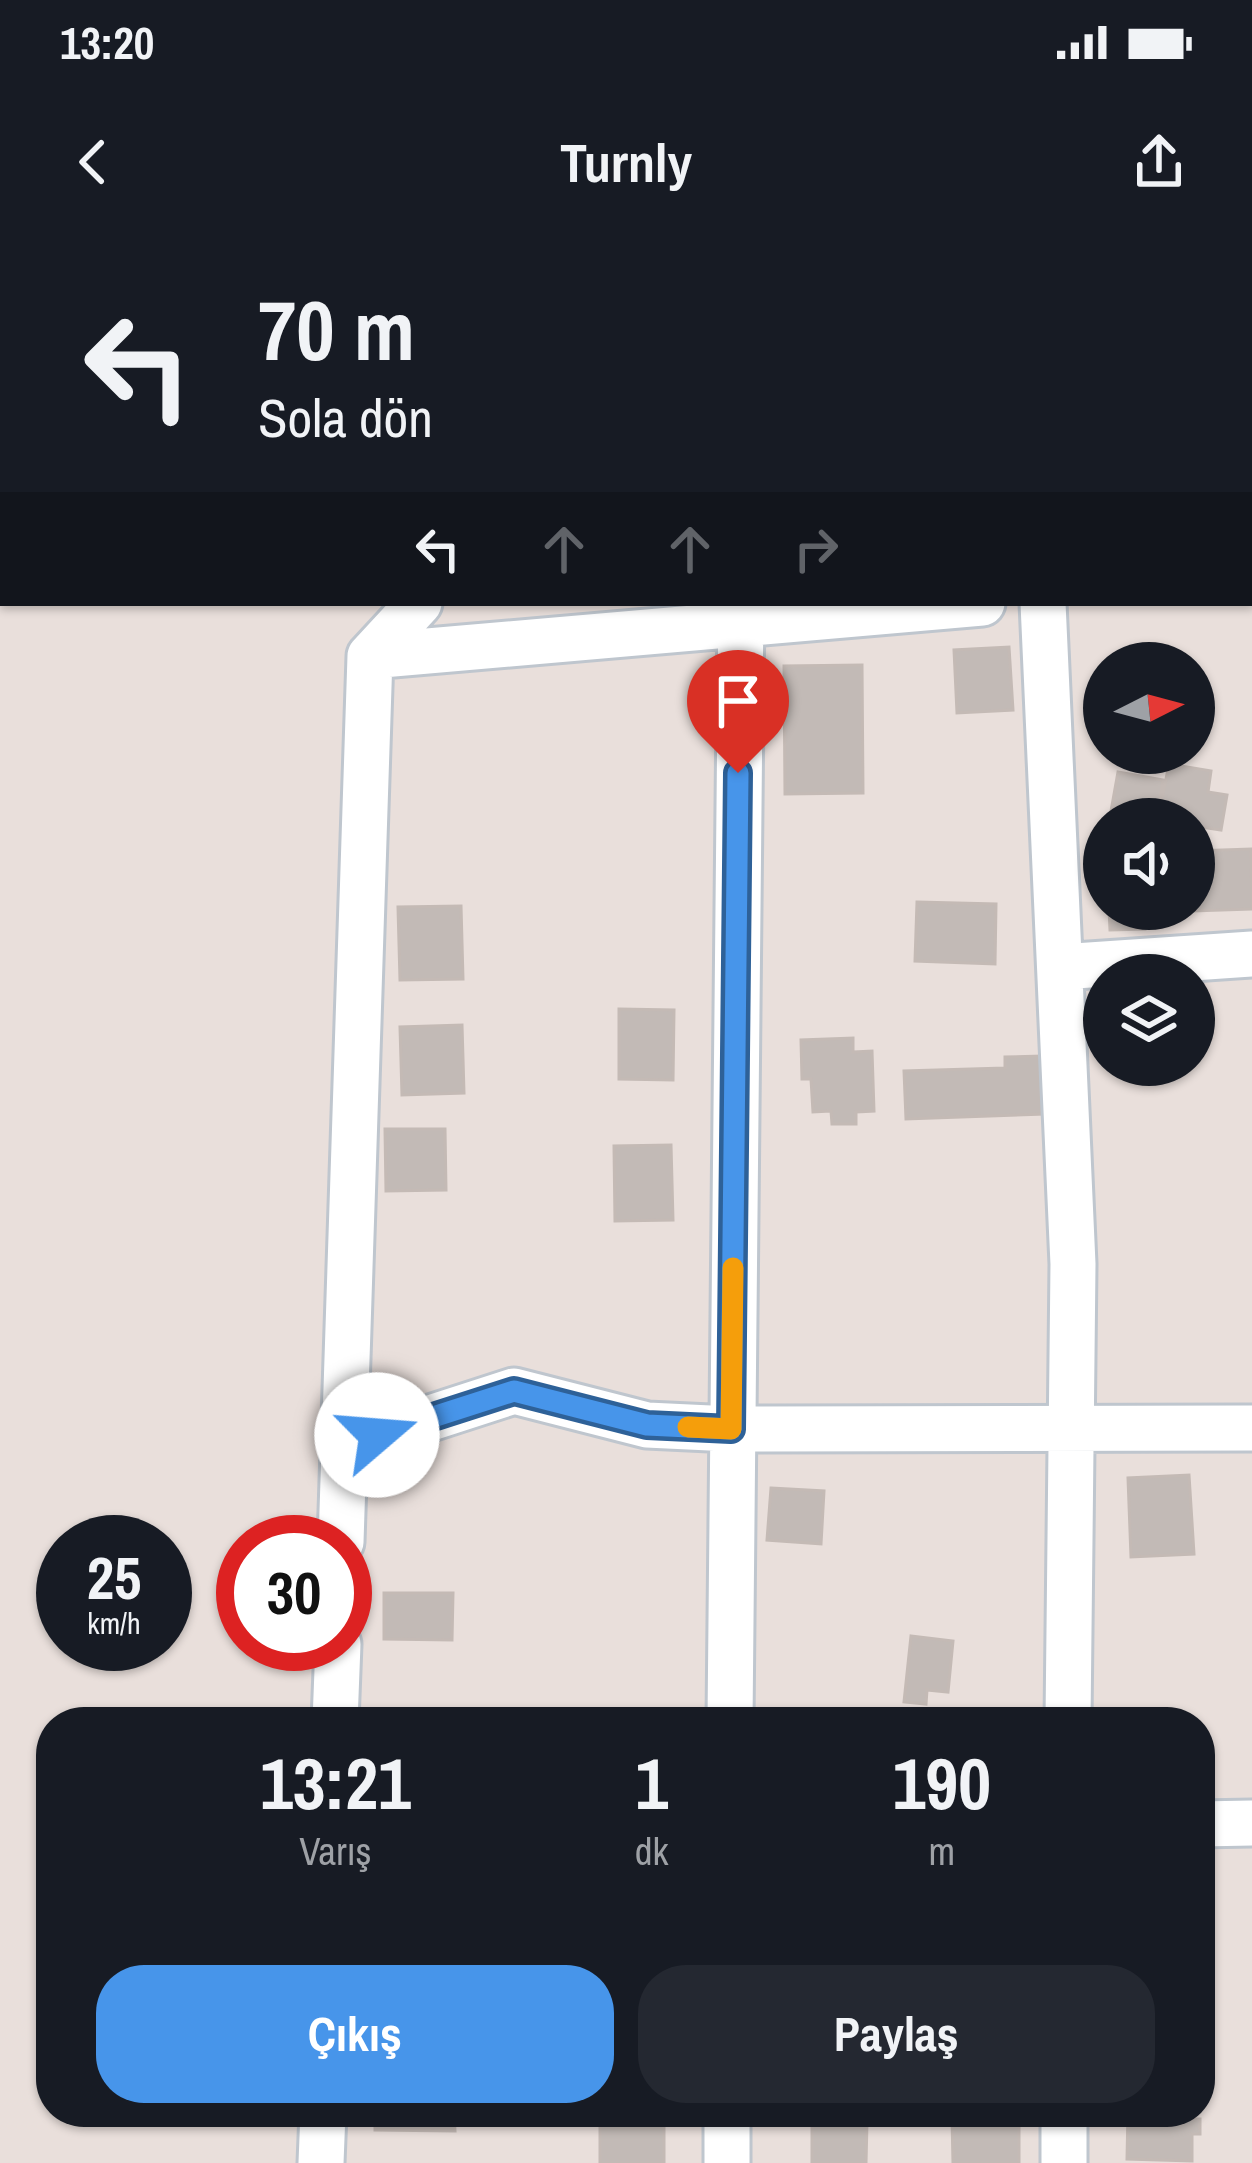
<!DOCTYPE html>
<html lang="tr">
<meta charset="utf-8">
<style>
body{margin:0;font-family:"Archivo Narrow",sans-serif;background:#242831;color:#f1f3f6;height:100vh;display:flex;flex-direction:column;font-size:45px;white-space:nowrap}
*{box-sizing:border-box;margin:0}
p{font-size:39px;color:#9ea1a6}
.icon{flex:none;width:66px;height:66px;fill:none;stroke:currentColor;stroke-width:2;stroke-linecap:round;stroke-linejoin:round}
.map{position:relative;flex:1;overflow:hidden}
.side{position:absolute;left:36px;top:1467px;width:1179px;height:420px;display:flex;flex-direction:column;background:#171b24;border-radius:48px;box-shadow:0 3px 9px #0004}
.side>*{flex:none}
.hud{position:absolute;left:0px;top:0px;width:1254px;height:366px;box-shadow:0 3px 9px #0004;background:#171b24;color:#f1f3f6;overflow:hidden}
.needle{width:78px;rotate:84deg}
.fabs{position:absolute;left:1083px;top:402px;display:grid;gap:24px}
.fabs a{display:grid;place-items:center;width:132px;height:132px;border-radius:50%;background:#171b24;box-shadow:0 3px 9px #0004;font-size:60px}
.speed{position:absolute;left:36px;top:1275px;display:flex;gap:24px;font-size:60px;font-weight:700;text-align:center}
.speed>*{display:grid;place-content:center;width:156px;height:156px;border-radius:50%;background:#171b24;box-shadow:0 3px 9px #0004;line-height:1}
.speed small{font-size:30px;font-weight:400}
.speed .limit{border:18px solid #d22;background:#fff;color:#111}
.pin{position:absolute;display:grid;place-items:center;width:102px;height:102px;color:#fff;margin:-123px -51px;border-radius:50% 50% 50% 0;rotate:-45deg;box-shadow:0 0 12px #0007}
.pin .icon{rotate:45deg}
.me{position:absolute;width:132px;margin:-66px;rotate:72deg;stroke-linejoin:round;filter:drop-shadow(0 0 9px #0008)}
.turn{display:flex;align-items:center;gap:42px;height:252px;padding:0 60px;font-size:54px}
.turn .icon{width:156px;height:156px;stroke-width:2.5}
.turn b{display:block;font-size:84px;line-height:102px}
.lanes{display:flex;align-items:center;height:114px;padding:0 60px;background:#0003;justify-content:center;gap:60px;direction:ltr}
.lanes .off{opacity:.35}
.eta{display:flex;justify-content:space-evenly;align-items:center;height:204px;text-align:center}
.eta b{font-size:72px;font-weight:700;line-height:84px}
.action{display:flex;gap:24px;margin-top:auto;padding:24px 60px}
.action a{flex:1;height:138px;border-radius:48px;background:#4795ea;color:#fff;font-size:48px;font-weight:700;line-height:138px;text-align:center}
.action a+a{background:#242831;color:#f1f3f6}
.status{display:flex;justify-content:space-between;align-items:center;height:84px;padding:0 60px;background:#171b24;direction:ltr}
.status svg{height:33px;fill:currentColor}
header{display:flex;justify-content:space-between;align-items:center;height:156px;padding:0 60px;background:#171b24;font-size:54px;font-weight:700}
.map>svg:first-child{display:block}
.building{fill:#c2bab6;stroke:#c4bab5;stroke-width:3}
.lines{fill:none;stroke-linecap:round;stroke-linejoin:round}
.minor-casing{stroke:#bfc6ce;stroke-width:51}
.minor{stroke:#fff;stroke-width:45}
.route-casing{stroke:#2e6198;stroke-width:30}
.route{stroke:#4795ea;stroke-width:21}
.slow{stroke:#f59e0b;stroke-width:21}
</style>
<div class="status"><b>13:20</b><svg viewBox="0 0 49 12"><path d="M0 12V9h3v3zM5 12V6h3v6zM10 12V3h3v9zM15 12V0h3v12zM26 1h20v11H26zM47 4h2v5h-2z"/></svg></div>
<header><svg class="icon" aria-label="back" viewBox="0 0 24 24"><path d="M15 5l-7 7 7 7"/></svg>Turnly<svg class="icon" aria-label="share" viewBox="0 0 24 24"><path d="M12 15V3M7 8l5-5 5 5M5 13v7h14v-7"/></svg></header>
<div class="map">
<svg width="1252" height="1923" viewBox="0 0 1252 1923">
<rect width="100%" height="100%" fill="#e9dfdb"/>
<path class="building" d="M1009,407L1013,470L957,473L954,410Z
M862,425L863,553L785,554L784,426Z
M1169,524L1211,531L1208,552L1227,555L1221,590L1194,586V579H1158Z
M1118,532L1163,540L1156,579L1111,571Z
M1251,609L1252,669L1193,671L1194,611Z
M917,662L996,664L995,724L915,721Z
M461,666L463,739L400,740L398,667Z
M1109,669H1145V689L1110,690Z
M619,769L674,770L673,840L619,839Z
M462,785L464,853L402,855L400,787Z
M853,798V812L872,811L874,871L856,872V884H832L831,871L813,872L811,839H802L801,800Z
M1042,816L1044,874L906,879L904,831L1005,828V817Z
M385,889H445L446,950L386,951Z
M671,905L673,980L615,981L614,906Z
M1189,1235L1194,1314L1131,1317L1128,1238Z
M771,1248L824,1251L821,1304L767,1300Z
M384,1353H453L452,1400L384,1399Z
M911,1396L953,1401L948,1452L927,1450L926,1464L904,1462Z
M375,1872H454L455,1891L375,1890Z
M600,1872H664V1923H600Z
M1128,1872H1188V1879H1200V1894H1192V1921L1127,1919Z
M1019,1877V1923H953L952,1878Z
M812,1881L867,1882L866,1923H812Z"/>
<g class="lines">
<defs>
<path id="minor" d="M627,0L629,3
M1018,0V3
M1043,363L1073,1024L1068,1482
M370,416L982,363
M1060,727L1252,714
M344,1206L514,1151L647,1185L731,1189L1252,1188
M341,1302L370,416L419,363
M335,1482L338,1404
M730,1482L741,363
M1200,1584L1252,1583
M321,1923L323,1872
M727,1923V1872
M1064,1923V1872"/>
</defs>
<use href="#minor" class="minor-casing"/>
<use href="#minor" class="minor"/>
</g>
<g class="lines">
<defs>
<path id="route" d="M377,1195L514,1151L647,1185L731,1189L738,533"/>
</defs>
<use href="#route" class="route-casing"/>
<use href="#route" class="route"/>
<path class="slow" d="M688,1187L731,1189L733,1028"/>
</g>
</svg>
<div class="fabs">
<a><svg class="needle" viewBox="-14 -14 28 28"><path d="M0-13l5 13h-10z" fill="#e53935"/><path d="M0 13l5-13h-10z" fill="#9ea1a6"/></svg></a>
<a><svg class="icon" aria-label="sound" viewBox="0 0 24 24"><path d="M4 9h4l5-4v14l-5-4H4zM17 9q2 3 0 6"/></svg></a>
<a><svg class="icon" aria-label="layers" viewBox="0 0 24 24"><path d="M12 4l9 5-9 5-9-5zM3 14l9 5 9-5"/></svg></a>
</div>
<div class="speed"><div>25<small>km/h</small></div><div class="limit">30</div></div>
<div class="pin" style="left:738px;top:533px;background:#d93025"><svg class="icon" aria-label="arrive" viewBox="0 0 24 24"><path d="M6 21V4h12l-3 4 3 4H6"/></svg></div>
<svg class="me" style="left:377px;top:1195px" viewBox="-20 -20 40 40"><circle r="19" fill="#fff"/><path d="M0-13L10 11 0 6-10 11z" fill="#4795ea"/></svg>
<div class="hud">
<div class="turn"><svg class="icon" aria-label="left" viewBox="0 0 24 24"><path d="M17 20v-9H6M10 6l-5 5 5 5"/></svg><div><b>70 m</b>Sola dön</div></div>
<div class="lanes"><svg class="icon" aria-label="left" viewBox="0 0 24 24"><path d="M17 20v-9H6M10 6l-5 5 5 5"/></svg><svg class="icon off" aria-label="ahead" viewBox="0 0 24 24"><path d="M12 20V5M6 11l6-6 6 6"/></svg><svg class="icon off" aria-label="ahead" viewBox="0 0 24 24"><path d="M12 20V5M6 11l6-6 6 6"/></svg><svg class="icon off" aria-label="right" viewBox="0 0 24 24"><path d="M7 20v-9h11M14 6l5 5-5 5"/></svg></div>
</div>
<section class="side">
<div class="eta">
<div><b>13:21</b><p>Varış</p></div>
<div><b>1</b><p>dk</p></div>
<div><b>190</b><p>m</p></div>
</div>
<div class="action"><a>Çıkış</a><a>Paylaş</a></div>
</section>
</div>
